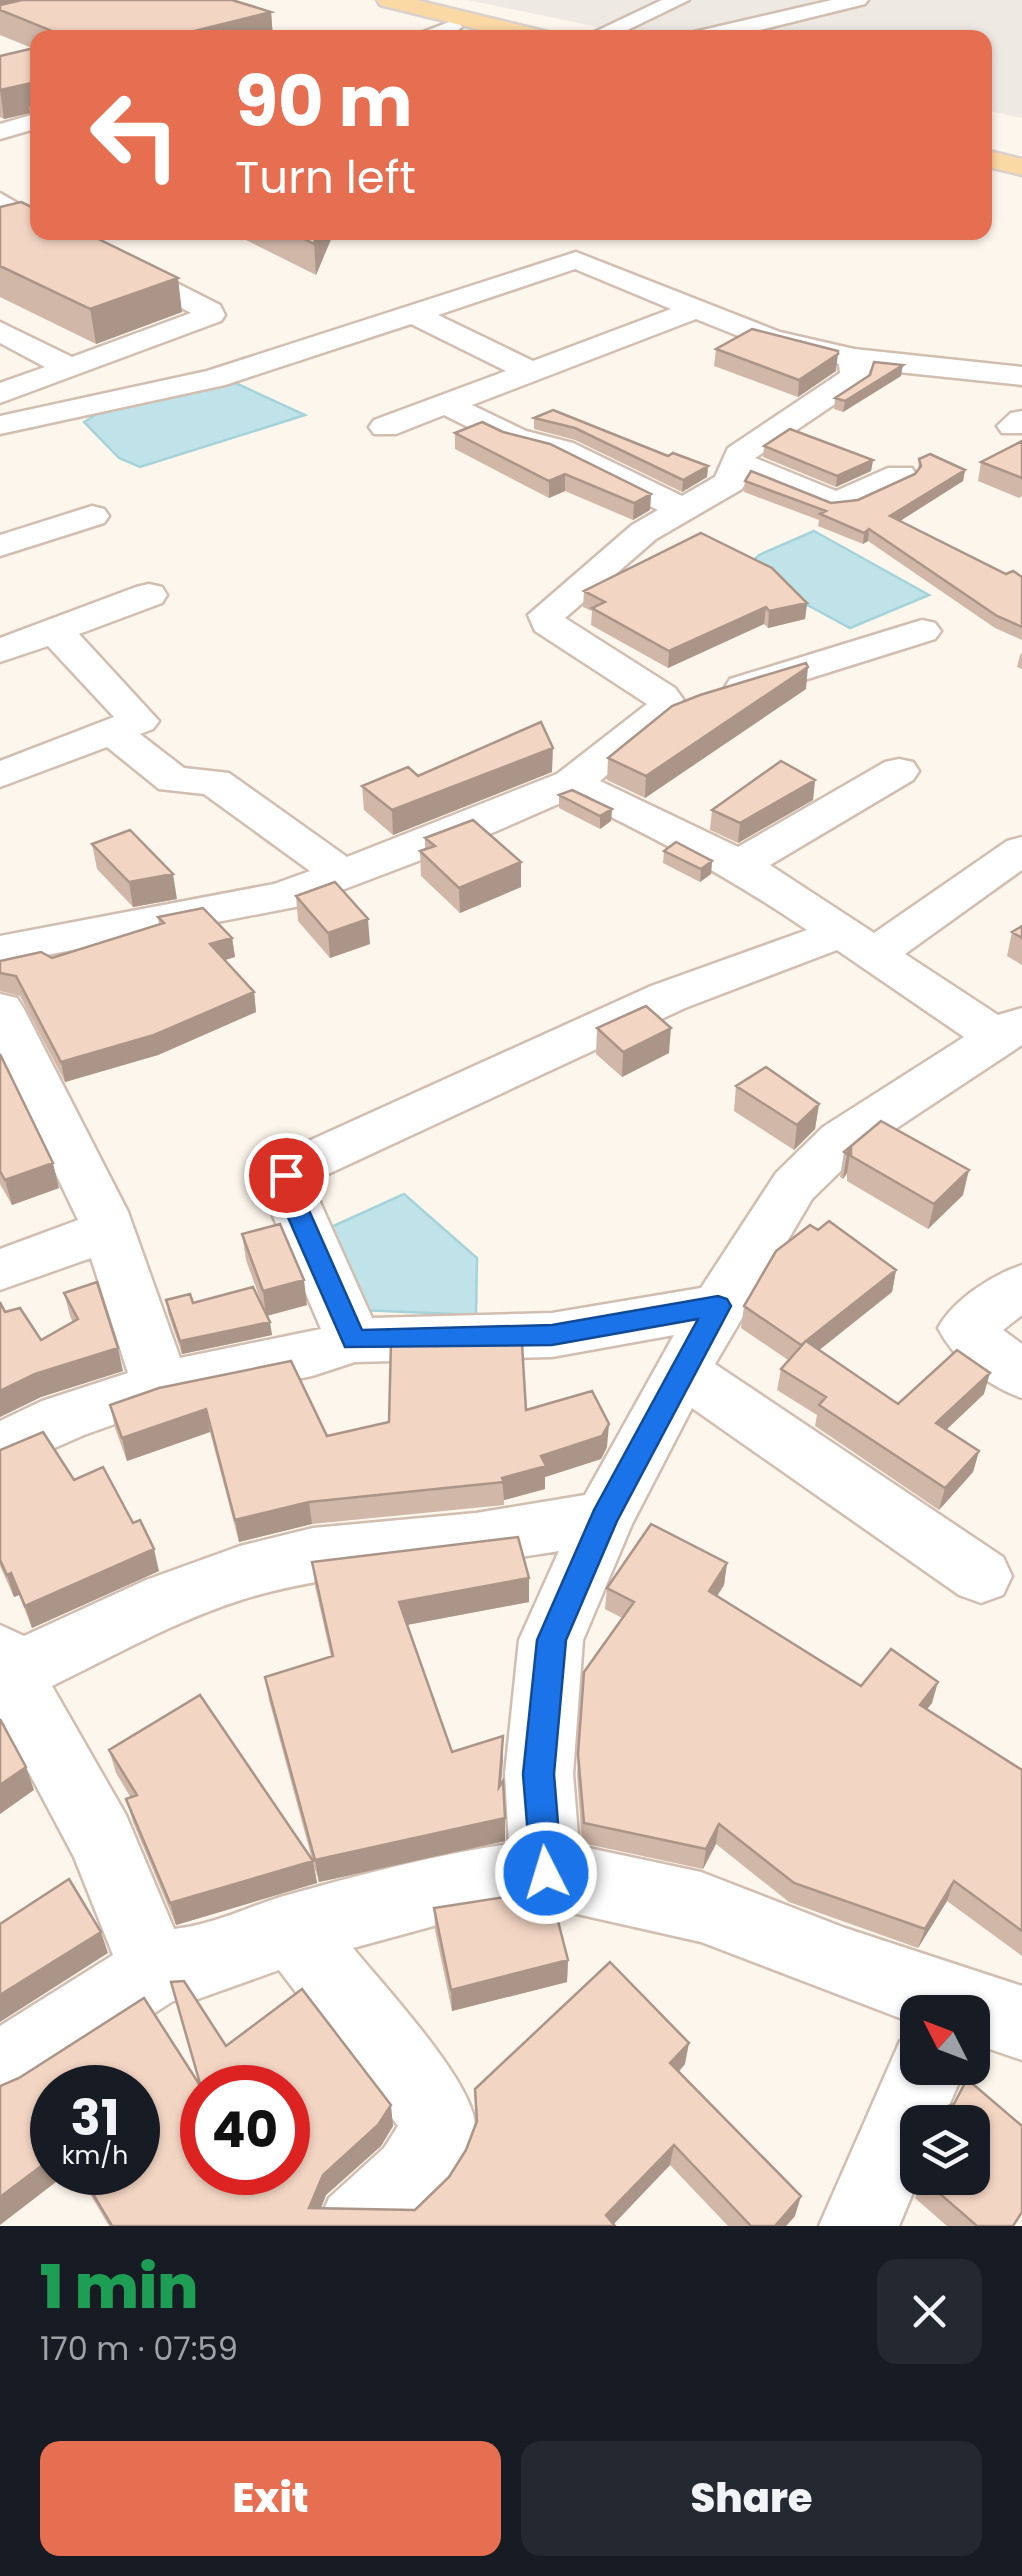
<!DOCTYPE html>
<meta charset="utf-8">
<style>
body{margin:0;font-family:Poppins,sans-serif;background:#242831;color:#f1f3f6;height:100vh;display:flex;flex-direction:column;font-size:38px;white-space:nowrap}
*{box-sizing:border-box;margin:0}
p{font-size:32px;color:#9ea1a6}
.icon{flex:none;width:55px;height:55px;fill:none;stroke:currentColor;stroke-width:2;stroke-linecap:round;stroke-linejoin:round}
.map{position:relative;height:2226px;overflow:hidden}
.panel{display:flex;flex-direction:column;background:#171b24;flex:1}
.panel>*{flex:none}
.guide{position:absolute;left:30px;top:30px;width:962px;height:210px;border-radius:20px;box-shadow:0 2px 8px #0004;background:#e76f51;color:#fff;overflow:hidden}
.needle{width:65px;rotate:312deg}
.fabs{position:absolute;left:900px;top:1995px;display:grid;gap:20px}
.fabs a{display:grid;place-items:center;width:90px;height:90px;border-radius:20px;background:#171b24;box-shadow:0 2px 8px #0004;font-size:50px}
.speed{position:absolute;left:30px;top:2065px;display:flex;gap:20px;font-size:50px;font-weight:700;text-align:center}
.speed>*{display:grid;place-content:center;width:130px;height:130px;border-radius:50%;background:#171b24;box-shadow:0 2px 8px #0004;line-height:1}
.speed small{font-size:25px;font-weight:400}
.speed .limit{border:15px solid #d22;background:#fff;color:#111}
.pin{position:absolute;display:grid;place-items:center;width:85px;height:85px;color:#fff;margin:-42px;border:5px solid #fff;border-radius:50%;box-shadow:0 2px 10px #0007}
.me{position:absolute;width:110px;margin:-55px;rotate:355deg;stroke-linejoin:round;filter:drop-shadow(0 0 8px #0008)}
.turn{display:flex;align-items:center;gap:35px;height:210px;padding:0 40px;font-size:45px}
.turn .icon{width:130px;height:130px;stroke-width:2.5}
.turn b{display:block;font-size:70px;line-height:85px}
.round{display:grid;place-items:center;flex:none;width:105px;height:105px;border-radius:20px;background:#242831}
.overview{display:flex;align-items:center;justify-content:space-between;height:170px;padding:0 40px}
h1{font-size:60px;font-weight:800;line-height:75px;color:#1e9e55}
.action{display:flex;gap:20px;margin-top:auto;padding:20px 40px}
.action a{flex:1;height:115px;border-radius:20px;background:#e76f51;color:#fff;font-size:40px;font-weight:800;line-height:115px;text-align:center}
.action a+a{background:#242831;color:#f1f3f6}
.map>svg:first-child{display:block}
.industrial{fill:#efe9e4}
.water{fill:#bfe3e8;stroke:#a5d3da;stroke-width:2.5}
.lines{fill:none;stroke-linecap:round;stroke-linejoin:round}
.minor-casing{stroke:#d1beb0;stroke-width:5}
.major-casing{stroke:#dad1cd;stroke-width:5}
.minor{fill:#fff;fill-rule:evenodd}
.major{fill:#fbd9a5;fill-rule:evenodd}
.wall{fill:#d1b7a8}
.shaded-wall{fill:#aa9588}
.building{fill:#f3d5c3;stroke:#aa9588;stroke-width:2.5;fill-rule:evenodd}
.route{fill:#1a73e8;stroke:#114b97;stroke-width:2.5}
</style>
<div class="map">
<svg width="1022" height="2226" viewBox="0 0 1022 2226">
<rect width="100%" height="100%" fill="#fdf6ec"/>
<path class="industrial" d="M468,0H1022V118L985,110V38L645,37Z"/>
<path class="water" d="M231,381L305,415L140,467L119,458L84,422L105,409Z
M814,531L929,595L850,628L743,570L759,555Z
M404,1194L477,1258L476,1315L360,1310L329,1228Z"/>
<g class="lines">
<defs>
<path id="minor" d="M662,0H689L611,38H582Z
M832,0H868L865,4L727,38H688L690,33Z
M452,21L459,23L462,27C448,40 426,38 407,38Z
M38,113V128L0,139V124Z
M0,193L38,215V228L0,239V223L10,220L0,213Z
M41,232H76L220,305L225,315L221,321L0,403V383L45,367L0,343V322L72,357L191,313Z
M576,252L780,332L854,349L1022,367V385L870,369L866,383L755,458L836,491L888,468H912L916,475L912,482L856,508L831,511L748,478L742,489L656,539L565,618L675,688L688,706L600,781L738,847L885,762L899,759L913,762L919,771L913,780L770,865L874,933L1007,841L1022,837V870L905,954L998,1015L1022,1008V1045L859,1153L812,1199L715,1364L1003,1557L1012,1576L1003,1595L981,1603L959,1595L692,1408L632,1524L583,1640L573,1774L579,1846L701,1872L845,1928L1022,1986V2060L972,2043V2012H918V2025L701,1942L546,1907L441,1924L353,1948C383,1985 476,2084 475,2127C475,2165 443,2202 417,2226H317L329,2198L384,2148L398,2126L279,1970L198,1999L173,2001L27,2096L0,2107V2026L113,1955L74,1857L0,1718V1625L24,1636L146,1580L240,1546L313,1528L476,1513L585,1495L674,1335L552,1357L355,1362L312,1376L163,1407L84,1435L0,1472V1421L42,1401L128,1373L91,1258L0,1290V1249L78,1220L0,1057V994L17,998L24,1009L128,1212L180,1358L321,1329L258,1181L271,1158L651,986L807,930C731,878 654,837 572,798L492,833L300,906L0,964V936L274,884L310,871L204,794L159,789L107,747L0,787V761L114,717L48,646L0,662V638L136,587L149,584L162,587L167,595L162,603L79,634L159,721L153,729L140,734L184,768L229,773L347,857L557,774L647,704L535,631L528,615L632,525L658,510L551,457L504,445L444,415L396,434H374L369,427L374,420L506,371L411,324L225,385L0,434V416L207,371ZM575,269L671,309L533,361L438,315ZM696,319L761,345L839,364L840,373L728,448L715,477L682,496L573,443L526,431L472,405ZM837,950L964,1037L823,1127L776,1173L701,1288L552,1313L372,1318L311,1182L685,1008ZM559,1551L519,1640L505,1774L509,1844C433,1855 359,1875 284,1896C247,1907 213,1925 174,1929L126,1815L52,1686C114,1656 175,1621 241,1600C338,1569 456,1569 559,1551Z
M1022,411V433H1002L997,426L1011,413Z
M92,506L104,509L109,516L104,523L0,556V535Z
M922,620L935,623L941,631L935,639L744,699L730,695L725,687L730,679Z
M1022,1265V1315L1003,1330L1022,1344V1398C988,1386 954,1360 938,1328C953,1300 992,1275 1022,1265Z
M918,2034V2068H965L942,2122H918L919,2178L899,2226H819L900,2041Z"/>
<path id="major" d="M377,0H416L552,33L555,38H513L380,5Z
M985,150L1022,159V175L985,166Z"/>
</defs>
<use href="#minor" class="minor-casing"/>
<use href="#major" class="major-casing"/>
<use href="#minor" class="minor"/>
<use href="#major" class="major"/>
</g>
<path class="wall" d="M0,0L271,12L273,38H38V136L33,133L30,113L4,119L0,117V56L32,48L0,35Z
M0,207L182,312L96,344L0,297Z
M230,232H334L316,275Z
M716,349L836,371L798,397L714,366Z
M870,375L901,376L843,412L834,409L835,398Z
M553,410L668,456L708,466L707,477L682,492L575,440L534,429V418Z
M503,432L651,494L650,510L633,520L565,491L549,498L455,449V433Z
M1022,441V496L1019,498L978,481L981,462Z
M764,446L873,460L871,471L836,487L763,457Z
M919,459L965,470L963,481L900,521L1006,574L1022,577V640L995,628L868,541L863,544L818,526L819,520L744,492L745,481L831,503L858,500L915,474L918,470Z
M584,591L807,603L805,619L768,628L764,624L668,668L591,625L592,611L583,607Z
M1022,653V669L1017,667L1020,655Z
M806,689L645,798L607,780L608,758Z
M552,772L393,835L364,810L362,786L418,776Z
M815,780L813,800L738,843L710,830L712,810Z
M559,795L612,809L611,821L600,829L559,808Z
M425,838L521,862V887L460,913L421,876L420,851L425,849Z
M92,844L177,899L133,907L97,869Z
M664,851L712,861L711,874L700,882L663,863Z
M296,896L370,944L330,958L298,921Z
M158,917L232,938L235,957L224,960L254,992L256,1012L158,1055L65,1082L20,996L0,991V961L52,958L159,925Z
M1022,926V965L1007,956L1012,932Z
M597,1028L669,1053L622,1077L596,1054Z
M0,1054L59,1188L12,1205L0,1184Z
M736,1086L819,1104L815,1129L794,1150L734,1111Z
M881,1121L963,1195L928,1229L847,1181V1173L843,1179L840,1177L844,1152Z
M818,1230L896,1270L892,1292L819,1350L898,1404L984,1394L946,1430L979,1451L973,1472L939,1510L815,1426L817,1415L777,1390L781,1369L788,1360L741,1328L744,1306Z
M242,1234L307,1305L267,1316L272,1335L182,1354L168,1313L166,1300L193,1303L263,1307L246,1260Z
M64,1293L123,1371L41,1397L0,1417V1302L5,1312L41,1340L73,1322L70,1316Z
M434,1346L526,1410L607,1447L601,1459L545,1477V1489L504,1500V1505L312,1524L239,1542L210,1432L127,1461L115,1428L110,1405L159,1388L327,1436L389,1422Z
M0,1450L74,1480L159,1571L32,1628L19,1595L14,1597L0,1566Z
M312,1562L529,1578V1602L407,1625L452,1752L503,1759L501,1784L505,1818V1841L319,1882L314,1866L317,1883L176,1925L133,1822L126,1799L131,1798L116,1773L109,1750L312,1859L269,1700L265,1677L331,1657L315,1586Z
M727,1563L724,1585L717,1596L861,1686L932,1703L926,1709L1022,1770V1956L947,1901L918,1948L789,1902L716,1844L703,1869L582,1843L577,1774L584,1672L622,1618L605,1609L607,1588Z
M434,1908L568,1960L567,1982L452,2011L435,1930Z
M226,2046L393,2126L381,2146L326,2195L321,2208L415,2210L685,2064L679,2072L795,2216L786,2226H728L670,2165L613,2224L615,2226H109L77,2172H138L52,2088L0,2086L201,2087Z
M923,2178H972L1014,2226H947L915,2198Z"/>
<path class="shaded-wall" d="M0,0H52L0,10Z
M271,12L273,38H186V33Z
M36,82L38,109L28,105L30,113L4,119L0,90Z
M318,232H334L316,275L314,244Z
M178,278L182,312L96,344L90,309Z
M838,354L836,371L798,397L799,380Z
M903,365L901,376L843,412L845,401Z
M873,460L871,471L836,487L837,476Z
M708,466L707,477L682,492L683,480Z
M965,470L963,481L889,528L890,516Z
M565,474V491L549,498V481Z
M651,494L650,510L633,520L634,503Z
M869,529L868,541L863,544L864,533Z
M807,603L805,619L768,628L769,611Z
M766,607L764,624L668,668L669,651Z
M808,667L806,689L645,798L646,776Z
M553,748L552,772L393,835L392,810Z
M815,780L813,800L738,843L740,823Z
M612,809L611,821L600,829V816Z
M712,861L711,874L700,882L701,869Z
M521,862V887L460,913L459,888Z
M173,874L177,899L133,907L129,882Z
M368,919L370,944L330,958L328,933Z
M232,938L235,957L212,964L210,944Z
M254,992L256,1012L158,1055L65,1082L61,1062Z
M671,1028L669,1053L622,1077L623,1052Z
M819,1104L815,1129L794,1150L797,1125Z
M851,1148L847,1173L843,1179L847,1154Z
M53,1163L59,1188L12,1205L5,1180Z
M969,1170L963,1195L928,1229L934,1204Z
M896,1270L892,1292L803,1363L806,1341Z
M304,1280L307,1305L266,1316L263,1291Z
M270,1322L272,1335L182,1354L180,1341Z
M118,1348L123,1371L41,1397L0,1417V1391L35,1374Z
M990,1373L984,1394L930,1445L936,1423Z
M206,1409L210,1432L127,1461L122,1438Z
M609,1424L607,1447L601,1459L545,1477V1489L504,1500L502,1478L541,1456Z
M979,1451L973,1472L939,1510L945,1488Z
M309,1502L312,1524L239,1542L235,1520Z
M154,1549L159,1571L32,1628L25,1606Z
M727,1563L724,1585L706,1613L709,1591Z
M11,1573L19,1595L14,1597L7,1575Z
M529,1578V1602L401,1626L399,1602Z
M938,1682L932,1703L914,1726L920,1705Z
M503,1736V1759L499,1810V1787Z
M26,1767L34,1790L0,1814V1785Z
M505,1818V1841L319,1882L315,1860Z
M719,1824L716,1844L703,1869L706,1849Z
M313,1861L317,1883L176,1925L170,1903Z
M954,1881L947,1901L918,1948L925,1929Z
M101,1932L108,1953L0,2022V1995Z
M568,1960L567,1982L452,2011L451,1990Z
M689,2043L685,2064L667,2084L670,2063Z
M391,2105L393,2126L381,2146L326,2195L314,2226L309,2208L323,2175Z
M674,2145L670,2165L612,2226L606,2215Z
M52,2158V2172H69L0,2225V2197Z
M801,2196L795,2216L786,2226H775Z"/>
<path class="building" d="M22,0H232L271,12L186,33L198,38H69L0,10V5Z
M38,47V109L28,105L37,99L36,82L0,90V56Z
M21,202L38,210V232H84L178,278L90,309L0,266V207Z
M291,232H318L314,244Z
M752,329L838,351V354L799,380L716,349Z
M874,362L903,365L845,401L835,398L870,375Z
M553,410L668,456L673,453L708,466L683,480L575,428L534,418Z
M482,422L503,432L550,444L651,494L634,503L565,474L549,481L455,433Z
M790,429L873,460L837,476L764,446Z
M1022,441V478L981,462Z
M930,454L965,470L890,516L1006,574L1013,571L1022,577V627L997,616L869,529L864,533L820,514L826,511L745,481L751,471L831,503L858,500L915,474L921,466L919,459Z
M701,533L772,568L807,603L769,611L766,607L669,651L592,608L605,602L584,591Z
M806,663L808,667L646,776L608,758L672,706L700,695Z
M541,722L553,748L392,810L362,786L408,767L418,776Z
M781,761L815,780L740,823L712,810Z
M572,790L612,809L600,816L559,795Z
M473,820L521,862L459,888L420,851L435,846L425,838Z
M130,830L173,874L129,882L92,844Z
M676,842L712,861L701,869L664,851Z
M335,882L368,919L328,933L296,896Z
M203,908L232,938L210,944L254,992L154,1035L61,1062L16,976L0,973V961L41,952L52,958L164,923L158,917Z
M1022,926V938L1012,932Z
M646,1006L671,1028L623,1052L597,1028Z
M0,1054L53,1163L5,1180L0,1171Z
M766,1067L819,1104L797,1125L736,1086Z
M881,1121L969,1170L934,1204L851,1156V1148L847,1154L844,1152Z
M829,1221L896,1270L806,1341L898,1404L957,1350L990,1373L936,1423L979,1451L945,1488L819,1405L826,1397L781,1369L805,1342L801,1345L744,1306L776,1251L810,1225L818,1230Z
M280,1224L304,1280L263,1291L242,1234Z
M97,1282L118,1348L35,1374L0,1391V1302L5,1312L20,1308L41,1340L78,1319L64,1293Z
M253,1287L270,1322L180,1341L166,1300L190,1294L193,1303Z
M434,1341V1346L522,1344L526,1410L592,1391L609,1424L602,1436L541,1456L546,1466L502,1478L504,1482L309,1502L235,1520L206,1409L122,1438L110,1405L159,1388L291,1361L327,1436L389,1422L391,1342Z
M43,1432L74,1480L103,1467L133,1523L140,1520L154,1549L25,1606L11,1573L7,1575L0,1560V1450Z
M651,1524L727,1563L709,1591L861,1686L891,1649L938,1682L920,1705L1022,1770V1931L954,1881L925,1929L794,1883L719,1824L706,1849L584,1823L578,1754L584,1672L634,1602L607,1588Z
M518,1537L529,1578L399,1602L452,1752L503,1736L499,1787L503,1781L505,1818L315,1860L265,1677L333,1656L312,1562Z
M200,1695L313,1861L170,1903L126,1799L137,1795L109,1750Z
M0,1719L26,1767L0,1785Z
M69,1879L101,1932L0,1995V1924Z
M550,1890L568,1960L451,1990L434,1908Z
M610,1962L689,2043L670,2063L801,2196L775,2226H751L674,2145L606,2215L615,2226H112L80,2172H138V2088H52V2158L0,2197V2086L19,2078L144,1998L201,2087L171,1982L184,1981L226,2046L302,1989L391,2105L378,2125L323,2175L309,2208L415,2210L449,2177L466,2150L477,2121L475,2089ZM202,2088H288V2172H202Z
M967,2079L1022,2126V2212L1013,2226H977L923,2179L924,2178H972V2122H936L948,2106L954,2104Z"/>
<path class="route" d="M286,1167L297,1175L296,1181L362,1330L552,1325L718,1296L727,1299L731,1306L617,1521L566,1640L554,1774L562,1873L558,1884L546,1889L535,1884L531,1873L523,1774L537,1640L594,1510L698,1319L552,1345L345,1347L272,1181L277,1169Z"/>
</svg>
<div class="fabs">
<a><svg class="needle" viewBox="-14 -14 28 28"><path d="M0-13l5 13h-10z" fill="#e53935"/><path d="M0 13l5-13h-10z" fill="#9ea1a6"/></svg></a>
<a><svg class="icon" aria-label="layers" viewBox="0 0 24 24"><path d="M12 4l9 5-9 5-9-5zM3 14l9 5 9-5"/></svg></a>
</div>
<div class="speed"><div>31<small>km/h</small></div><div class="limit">40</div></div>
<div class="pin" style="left:286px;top:1175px;background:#d93025"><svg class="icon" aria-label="arrive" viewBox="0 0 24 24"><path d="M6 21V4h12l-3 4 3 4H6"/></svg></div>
<svg class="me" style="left:546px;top:1873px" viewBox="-20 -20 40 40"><circle r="17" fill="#1a73e8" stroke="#fff" stroke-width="3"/><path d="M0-11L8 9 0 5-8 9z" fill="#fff"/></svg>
<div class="guide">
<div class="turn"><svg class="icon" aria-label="left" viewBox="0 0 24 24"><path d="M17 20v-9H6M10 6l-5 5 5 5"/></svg><div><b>90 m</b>Turn left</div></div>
</div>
</div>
<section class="panel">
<div class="overview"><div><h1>1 min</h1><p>170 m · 07:59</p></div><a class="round"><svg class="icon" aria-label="close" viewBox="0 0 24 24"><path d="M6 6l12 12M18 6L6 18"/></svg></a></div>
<div class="action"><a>Exit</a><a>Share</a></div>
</section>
